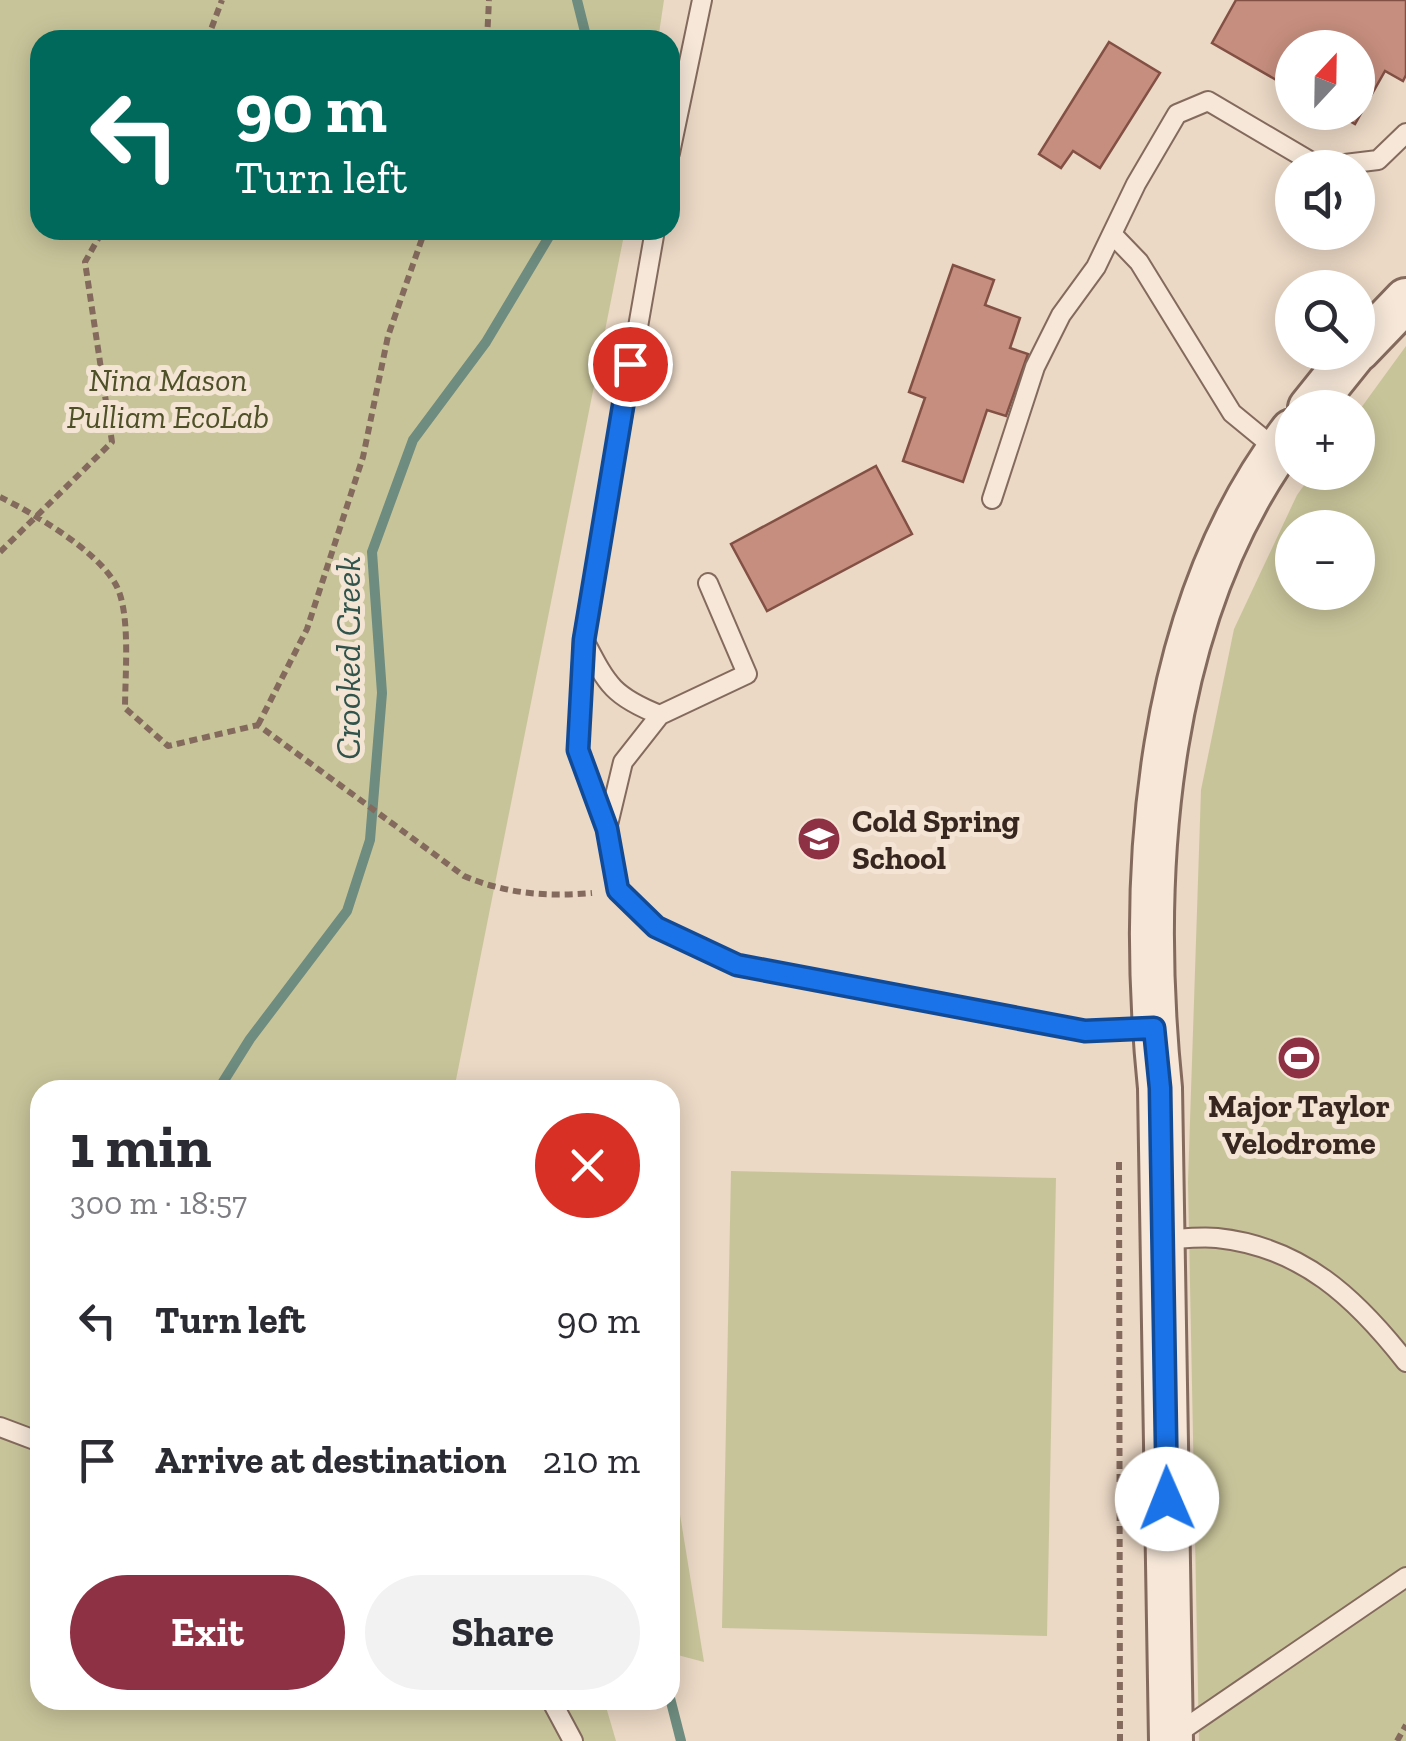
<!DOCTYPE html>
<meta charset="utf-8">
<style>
body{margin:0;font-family:"Zilla Slab",serif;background:#f2f2f3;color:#2b2b33;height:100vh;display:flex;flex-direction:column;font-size:38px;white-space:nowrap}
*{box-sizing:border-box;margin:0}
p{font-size:32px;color:#7c7c81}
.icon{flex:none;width:55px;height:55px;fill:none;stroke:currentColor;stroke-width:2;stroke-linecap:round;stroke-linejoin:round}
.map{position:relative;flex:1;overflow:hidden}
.side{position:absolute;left:30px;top:1080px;width:650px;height:630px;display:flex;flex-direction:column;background:#fff;border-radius:30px;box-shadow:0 5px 25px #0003}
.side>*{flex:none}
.hud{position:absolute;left:30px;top:30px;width:650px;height:210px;border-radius:30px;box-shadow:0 5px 25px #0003;background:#00695c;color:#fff;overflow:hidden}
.needle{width:65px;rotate:22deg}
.controls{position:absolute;left:1275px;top:30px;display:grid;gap:20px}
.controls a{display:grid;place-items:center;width:100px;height:100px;border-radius:50%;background:#fff;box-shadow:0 5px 25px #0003;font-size:50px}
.pin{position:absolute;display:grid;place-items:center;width:85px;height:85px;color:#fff;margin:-42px;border:5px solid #fff;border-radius:50%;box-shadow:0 2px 10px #0007}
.me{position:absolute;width:110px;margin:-55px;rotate:359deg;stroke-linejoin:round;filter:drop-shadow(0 0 8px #0008)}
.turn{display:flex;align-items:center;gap:35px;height:210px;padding:0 40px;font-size:45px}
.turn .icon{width:130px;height:130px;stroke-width:2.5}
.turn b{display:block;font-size:70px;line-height:85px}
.round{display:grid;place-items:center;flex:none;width:105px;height:105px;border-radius:52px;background:#f2f2f3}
.overview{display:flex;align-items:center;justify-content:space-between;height:170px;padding:0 40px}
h1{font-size:60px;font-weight:700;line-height:75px}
.cta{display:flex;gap:20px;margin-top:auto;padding:20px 40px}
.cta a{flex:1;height:115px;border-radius:60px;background:#8f3144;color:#fff;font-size:40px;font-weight:700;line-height:115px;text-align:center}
.cta a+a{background:#f2f2f3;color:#2b2b33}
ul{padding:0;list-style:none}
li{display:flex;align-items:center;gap:30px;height:140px;padding:0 40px}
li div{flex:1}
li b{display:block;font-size:38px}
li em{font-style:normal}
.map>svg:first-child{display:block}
.green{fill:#c8c49a;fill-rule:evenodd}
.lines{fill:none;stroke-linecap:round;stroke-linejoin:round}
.stream{stroke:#6e8c7f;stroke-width:10}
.building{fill:#c68e7e;stroke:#825044;stroke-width:2.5}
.service-casing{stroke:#846a5d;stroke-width:22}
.tertiary-casing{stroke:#846a5d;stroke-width:48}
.path{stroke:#846a5d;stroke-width:6;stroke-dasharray:8 5;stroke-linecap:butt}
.service{stroke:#f6e7d8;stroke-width:18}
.tertiary{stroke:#f6e7d8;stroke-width:42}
.route-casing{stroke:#114b97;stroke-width:25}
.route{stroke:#1a73e8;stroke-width:18}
.labels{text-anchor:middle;stroke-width:10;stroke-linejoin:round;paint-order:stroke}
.park-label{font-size:32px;font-style:italic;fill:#4e5028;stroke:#f3e4d4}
.poi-label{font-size:32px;font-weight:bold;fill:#36261f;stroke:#f3e4d4;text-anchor:start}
.water-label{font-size:35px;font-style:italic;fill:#30544b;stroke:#f3e4d4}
</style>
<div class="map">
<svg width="1406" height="1741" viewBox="0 0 1406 1741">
<rect width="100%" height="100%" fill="#ebd8c5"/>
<path class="green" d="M0,0H664L658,40H40V230H625L454,1090H40V1700H604L616,1741H0Z
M1406,346V1741H1199L1188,1182L1201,790L1234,629L1297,495L1313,473L1358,472V412ZM1292,528H1358V592H1292Z
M731,1171L1056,1178L1047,1636L722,1628Z
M670,1453L704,1662L670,1653Z"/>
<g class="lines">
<path class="stream" d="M577,0L587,40
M218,1090L250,1039L347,911L370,840L382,693L372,552L413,440L486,342L553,230
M670,1698L681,1741"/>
</g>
<path class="building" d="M1236,0H1406V75L1403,81L1385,71L1355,124L1334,112H1358V48H1292V89L1212,43Z
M1109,42L1160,73L1100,168L1073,151L1061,168L1039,154Z
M953,265L994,280L985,305L1020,318L1010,348L1028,354L1006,416L987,410L963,482L903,461L925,398L909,392Z
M876,466L912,534L767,611L731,544Z"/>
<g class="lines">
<defs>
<path id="service" d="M670,153L702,0
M1113,235L1139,262L1232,413L1277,450
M992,499L1035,367L1061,315L1096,267L1136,184L1177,114L1208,101L1320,167L1378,160L1406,133
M708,583L747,674L660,715L623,762L607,829L618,891L656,927L737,965L1085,1031L1154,1028
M584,640C607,684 612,696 660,715
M606,828L578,749L583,640L655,230
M1163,1240C1180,1239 1200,1236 1217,1238C1302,1247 1356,1298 1406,1362
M0,1427L40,1442
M551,1700L573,1741
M1175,1735L1406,1577"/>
<path id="tertiary" d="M1358,350L1406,300
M1310,408L1355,352
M1171,1741L1160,1088C1138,871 1155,610 1292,431"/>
</defs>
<use href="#service" class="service-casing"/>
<use href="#tertiary" class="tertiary-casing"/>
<path class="path" d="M207,40L222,0
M487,40L489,0
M0,497C33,513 98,551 116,585C131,613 125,675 125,708L168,746L258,725L464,876C507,894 547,897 592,893
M0,552L112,442L85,262L103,230
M258,725L307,629L363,457L388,336L425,230
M1119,1162L1120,1741
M1397,1741L1406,1725"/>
<use href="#service" class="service"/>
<use href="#tertiary" class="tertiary"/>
</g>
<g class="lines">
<defs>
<path id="route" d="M630,364L584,640L578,750L607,829L618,890L656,927L737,965L1085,1031L1154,1028L1160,1088L1167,1499"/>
</defs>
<use href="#route" class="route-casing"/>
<use href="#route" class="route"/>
</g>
<defs>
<symbol id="school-disc" viewBox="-11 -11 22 22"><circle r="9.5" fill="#8f3144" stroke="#f3e4d4"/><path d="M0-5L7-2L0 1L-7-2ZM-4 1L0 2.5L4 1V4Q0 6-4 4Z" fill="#fff"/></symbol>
<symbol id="stadium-disc" viewBox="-11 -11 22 22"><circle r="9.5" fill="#8f3144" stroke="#f3e4d4"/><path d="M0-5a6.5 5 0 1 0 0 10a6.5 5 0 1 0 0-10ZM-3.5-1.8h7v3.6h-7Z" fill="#fff"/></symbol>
</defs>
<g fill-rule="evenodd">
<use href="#school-disc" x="794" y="814" width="50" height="50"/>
<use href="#stadium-disc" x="1274" y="1033" width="50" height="50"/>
</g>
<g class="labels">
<g class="park-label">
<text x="168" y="391">Nina Mason<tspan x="168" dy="37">Pulliam EcoLab</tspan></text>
</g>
<g class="poi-label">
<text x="852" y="832">Cold Spring<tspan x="852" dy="37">School</tspan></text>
<text x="1299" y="1117" text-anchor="middle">Major Taylor<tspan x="1299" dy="37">Velodrome</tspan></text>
</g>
<g class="water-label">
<text transform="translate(348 658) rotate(-90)" y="12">Crooked Creek</text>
</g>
</g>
</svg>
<div class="controls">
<a><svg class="needle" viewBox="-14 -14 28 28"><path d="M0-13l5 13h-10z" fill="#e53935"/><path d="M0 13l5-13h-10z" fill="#7c7c81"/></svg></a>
<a><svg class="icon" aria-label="sound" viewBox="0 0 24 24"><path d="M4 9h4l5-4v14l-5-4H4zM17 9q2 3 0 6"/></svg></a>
<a><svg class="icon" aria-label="search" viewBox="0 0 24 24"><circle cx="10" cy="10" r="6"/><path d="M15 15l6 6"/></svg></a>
<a>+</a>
<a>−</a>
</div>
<div class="pin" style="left:630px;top:364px;background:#d93025"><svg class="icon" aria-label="arrive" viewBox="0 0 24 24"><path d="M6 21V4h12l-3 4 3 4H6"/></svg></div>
<svg class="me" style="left:1167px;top:1499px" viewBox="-20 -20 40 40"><circle r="19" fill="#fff"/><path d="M0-13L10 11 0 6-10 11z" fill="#1a73e8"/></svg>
<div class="hud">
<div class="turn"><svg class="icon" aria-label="left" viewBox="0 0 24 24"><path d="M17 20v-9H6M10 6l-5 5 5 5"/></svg><div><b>90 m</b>Turn left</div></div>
</div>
<section class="side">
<div class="overview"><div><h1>1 min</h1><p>300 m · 18:57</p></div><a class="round" style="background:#d93025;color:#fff"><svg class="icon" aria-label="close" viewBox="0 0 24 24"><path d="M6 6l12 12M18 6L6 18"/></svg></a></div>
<ul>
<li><svg class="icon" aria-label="left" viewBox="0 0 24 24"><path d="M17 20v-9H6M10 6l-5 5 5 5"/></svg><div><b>Turn left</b></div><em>90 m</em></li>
<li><svg class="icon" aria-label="arrive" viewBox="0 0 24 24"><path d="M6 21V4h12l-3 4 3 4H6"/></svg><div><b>Arrive at destination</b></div><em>210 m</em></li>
</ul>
<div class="cta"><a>Exit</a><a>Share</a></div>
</section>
</div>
